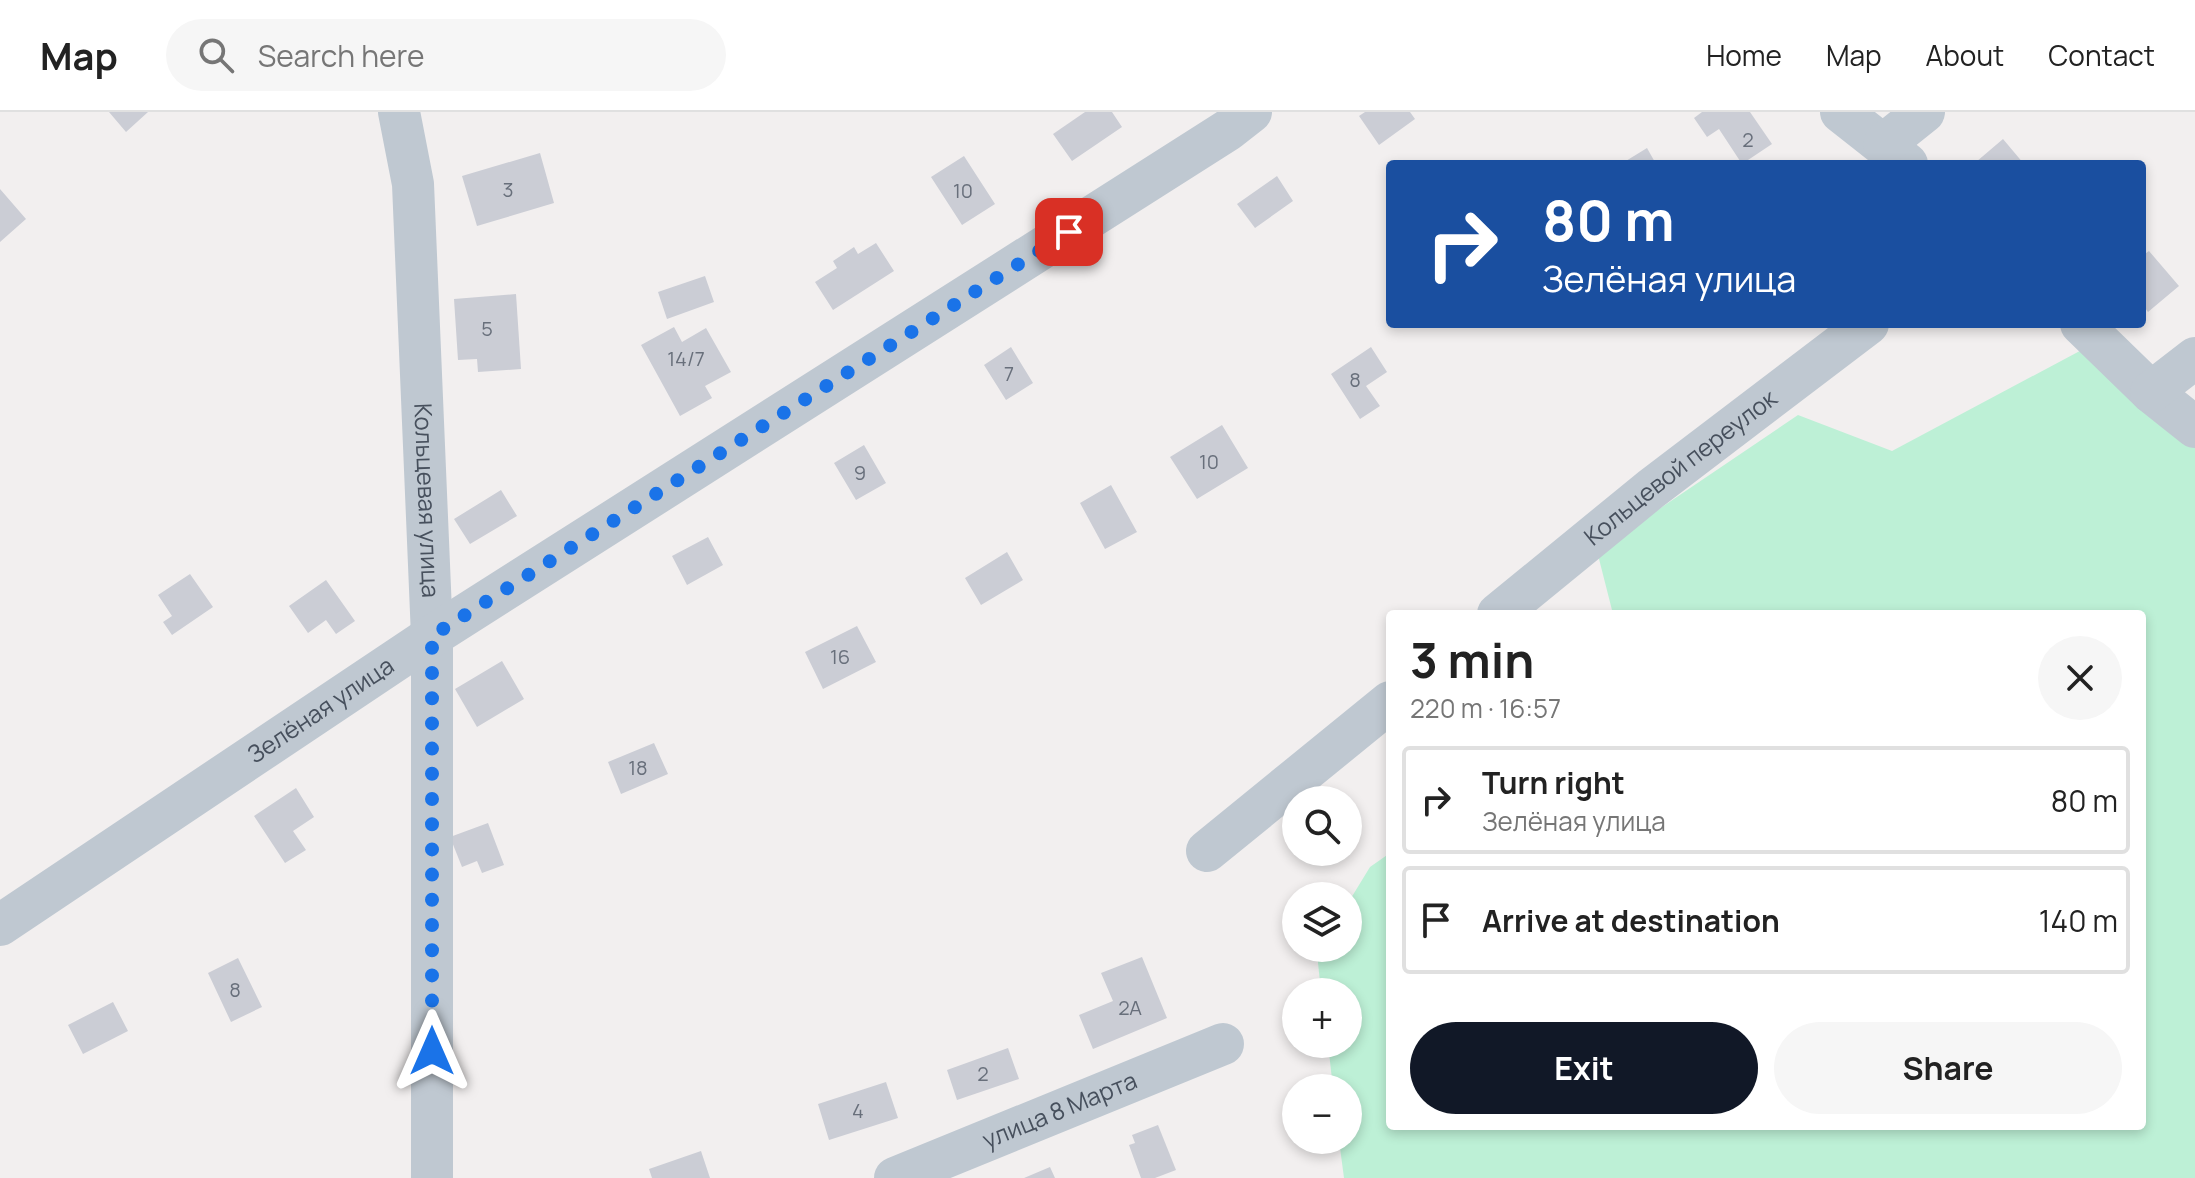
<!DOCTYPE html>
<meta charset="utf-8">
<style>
body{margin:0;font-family:Manrope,sans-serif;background:#f6f6f6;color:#222;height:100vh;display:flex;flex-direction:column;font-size:30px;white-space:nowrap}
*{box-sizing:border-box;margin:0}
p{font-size:26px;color:#767676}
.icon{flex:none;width:44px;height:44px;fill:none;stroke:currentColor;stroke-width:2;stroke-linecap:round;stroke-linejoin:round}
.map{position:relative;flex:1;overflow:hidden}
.details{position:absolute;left:1386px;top:498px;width:760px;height:520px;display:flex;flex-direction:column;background:#fff;border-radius:8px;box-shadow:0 4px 12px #0003}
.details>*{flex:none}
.banner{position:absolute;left:1386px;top:48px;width:760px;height:168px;border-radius:8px;box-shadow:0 4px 12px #0003;background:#1a4fa0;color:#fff;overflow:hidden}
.fabs{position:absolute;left:1282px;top:674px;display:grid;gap:16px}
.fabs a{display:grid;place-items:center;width:80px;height:80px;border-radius:50%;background:#fff;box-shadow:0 4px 12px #0003;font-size:40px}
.pin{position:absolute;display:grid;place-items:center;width:68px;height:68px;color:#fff;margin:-34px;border-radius:16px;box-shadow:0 4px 12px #0006}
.me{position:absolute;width:88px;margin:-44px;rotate:0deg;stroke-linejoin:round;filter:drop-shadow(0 0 6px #0008)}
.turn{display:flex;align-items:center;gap:28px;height:168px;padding:0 24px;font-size:36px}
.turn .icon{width:104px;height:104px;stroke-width:2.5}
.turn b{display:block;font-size:56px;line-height:68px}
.round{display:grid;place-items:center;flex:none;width:84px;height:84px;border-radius:42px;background:#f6f6f6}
.head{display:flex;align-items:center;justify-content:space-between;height:136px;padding:0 24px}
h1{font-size:48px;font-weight:700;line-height:60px}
.button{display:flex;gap:16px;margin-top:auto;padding:16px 24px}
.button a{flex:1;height:92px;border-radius:48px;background:#111827;color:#fff;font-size:32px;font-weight:700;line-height:92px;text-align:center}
.button a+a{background:#f6f6f6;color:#222}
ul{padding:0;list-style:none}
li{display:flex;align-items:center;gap:24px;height:108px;margin:0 16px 12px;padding:0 8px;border:4px solid #e0e0e0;border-radius:8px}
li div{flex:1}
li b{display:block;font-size:30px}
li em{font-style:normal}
header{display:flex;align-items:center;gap:48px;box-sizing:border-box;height:112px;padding:0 40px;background:#fff;border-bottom:2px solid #e0e0e0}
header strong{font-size:38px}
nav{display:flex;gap:44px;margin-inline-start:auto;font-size:28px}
.search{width:560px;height:72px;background:#f6f6f6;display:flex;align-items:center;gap:20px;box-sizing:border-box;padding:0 28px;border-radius:44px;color:#767676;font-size:30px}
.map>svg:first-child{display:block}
.green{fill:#bdf0d6}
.building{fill:#cbcdd5}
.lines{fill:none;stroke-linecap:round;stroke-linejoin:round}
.street{stroke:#bfc8d1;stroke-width:42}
.route{stroke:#1a73e8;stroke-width:14;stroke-dasharray:0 25.2}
.labels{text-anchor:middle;stroke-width:7;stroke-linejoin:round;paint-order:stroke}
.number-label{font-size:20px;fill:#686f7b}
.street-label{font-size:24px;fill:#47505d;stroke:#fff}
</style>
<header>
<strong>Map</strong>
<div class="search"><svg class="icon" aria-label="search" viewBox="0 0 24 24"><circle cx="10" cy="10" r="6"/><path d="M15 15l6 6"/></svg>Search here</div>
<nav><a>Home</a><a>Map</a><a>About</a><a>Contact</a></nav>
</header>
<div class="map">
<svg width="2195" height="1066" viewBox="0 0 2195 1066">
<rect width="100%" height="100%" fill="#f2efef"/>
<path class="green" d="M2091,233L2195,315V1066H1344L1339,1028H1348V976H1333L1328,932H1348V880H1321L1317,841L1320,836H1348V791L1370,755L1390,741V1014H2142V502H1613L1597,439L1798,303L1892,339Z"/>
<path class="building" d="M109,0H148L126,20Z
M1085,0H1112L1122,15L1072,49L1053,22Z
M1365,0H1410L1415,7L1379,33L1359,4Z
M1702,0H1750L1772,32L1742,52L1719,17L1707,25L1694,6Z
M2003,27L2024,52H1978L1976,50Z
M1647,36L1656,52H1621Z
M540,41L554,91L477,114L462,64Z
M964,44L995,92L962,113L931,65Z
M1277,64L1293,89L1255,116L1237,92Z
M0,77L26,107L0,130Z
M876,131L894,159L833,198L815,170L837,156L833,149L854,135L858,142Z
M2149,139L2179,174L2148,200L2142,192V144Z
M705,164L714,190L667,207L658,180Z
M516,182L521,257L478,260L477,247L458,248L454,187Z
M674,215L682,230L706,216L731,260L705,274L712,286L680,304L641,233Z
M1011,235L1033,271L1006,288L984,253Z
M1371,235L1387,260L1366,274L1380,294L1360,307L1331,262Z
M1222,313L1248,356L1197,387L1170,345Z
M864,333L886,371L856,388L834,351Z
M1111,373L1137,420L1105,437L1080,391Z
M501,378L517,404L470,432L454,407Z
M708,425L723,453L687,473L672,444Z
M1007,440L1023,468L981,493L965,466Z
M190,462L213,495L172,523L163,510L172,504L158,483Z
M326,468L355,509L336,522L326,508L308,521L289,494Z
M857,514L876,550L823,577L805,540Z
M502,549L524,587L477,615L455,577Z
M654,631L668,662L621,682L608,650Z
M296,676L314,705L293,719L306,738L285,751L254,704Z
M488,711L504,753L482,761L477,749L462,755L450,725Z
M1142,845L1167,906L1093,937L1079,903L1113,889L1101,861Z
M238,846L262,895L231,910L208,861Z
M113,890L128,919L83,942L68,913Z
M1008,936L1019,967L957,988L947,958Z
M886,970L898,1006L829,1028L818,992Z
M1158,1013L1176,1058L1155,1066H1141L1129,1033L1135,1031L1132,1023Z
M701,1039L710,1066H652L649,1057Z
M1050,1055L1055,1066H1024Z"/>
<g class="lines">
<g class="street">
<path id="s1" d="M399,0L413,72L432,524V1066"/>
<path d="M1841,0L1907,52"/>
<path d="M1884,32L1924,0"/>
<path d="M2081,212L2151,280L2195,315"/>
<path d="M2151,280L2195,246"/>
<path id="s2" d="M1498,502L1651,377L1868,212"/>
<path d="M1207,739L1390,590"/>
<path id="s3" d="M0,813L432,524L1228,18L1251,0"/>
<path id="s4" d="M895,1066L1223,932"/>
</g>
</g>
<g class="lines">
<path class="route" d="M432,939V524L1069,120"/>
</g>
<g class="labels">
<g class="number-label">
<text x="1748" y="35">2</text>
<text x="508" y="85">3</text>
<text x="963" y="86">10</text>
<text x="487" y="224">5</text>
<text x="686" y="254">14/7</text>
<text x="1009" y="269">7</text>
<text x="1355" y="275">8</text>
<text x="1209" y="357">10</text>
<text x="860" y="368">9</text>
<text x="840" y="552">16</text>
<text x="638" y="663">18</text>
<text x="235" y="885">8</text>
<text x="1130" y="903">2А</text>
<text x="983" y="969">2</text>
<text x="858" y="1006">4</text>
</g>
<g class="street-label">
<text dy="8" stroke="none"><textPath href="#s2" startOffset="234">Кольцевой переулок</textPath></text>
<text dy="8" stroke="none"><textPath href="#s1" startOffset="390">Кольцевая улица</textPath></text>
<text dy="8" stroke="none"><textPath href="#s3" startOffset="386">Зелёная улица</textPath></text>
<text dy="8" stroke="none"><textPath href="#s4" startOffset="178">улица 8 Марта</textPath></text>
</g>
</g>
</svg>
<div class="fabs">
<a><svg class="icon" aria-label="search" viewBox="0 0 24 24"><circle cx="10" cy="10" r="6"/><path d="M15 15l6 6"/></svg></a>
<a><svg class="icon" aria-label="layers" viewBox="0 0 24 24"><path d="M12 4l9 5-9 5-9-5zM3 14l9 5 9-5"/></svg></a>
<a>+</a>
<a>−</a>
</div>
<div class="pin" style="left:1069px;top:120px;background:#d93025"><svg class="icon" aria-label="arrive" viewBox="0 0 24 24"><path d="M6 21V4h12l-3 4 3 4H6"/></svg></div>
<svg class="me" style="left:432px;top:939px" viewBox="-20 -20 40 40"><path d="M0-17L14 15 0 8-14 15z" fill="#1a73e8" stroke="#fff" stroke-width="4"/></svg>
<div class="banner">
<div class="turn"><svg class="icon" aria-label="right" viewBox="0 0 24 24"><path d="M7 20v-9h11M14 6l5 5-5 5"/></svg><div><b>80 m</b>Зелёная улица</div></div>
</div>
<section class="details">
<div class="head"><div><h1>3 min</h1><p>220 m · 16:57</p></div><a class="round"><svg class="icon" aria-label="close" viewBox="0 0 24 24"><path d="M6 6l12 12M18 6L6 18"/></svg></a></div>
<ul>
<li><svg class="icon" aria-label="right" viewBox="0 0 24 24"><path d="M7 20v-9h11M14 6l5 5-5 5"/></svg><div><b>Turn right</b><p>Зелёная улица</p></div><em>80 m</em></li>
<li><svg class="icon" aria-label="arrive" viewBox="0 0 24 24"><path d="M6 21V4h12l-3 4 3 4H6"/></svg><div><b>Arrive at destination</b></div><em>140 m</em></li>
</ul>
<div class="button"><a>Exit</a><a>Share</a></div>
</section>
</div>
